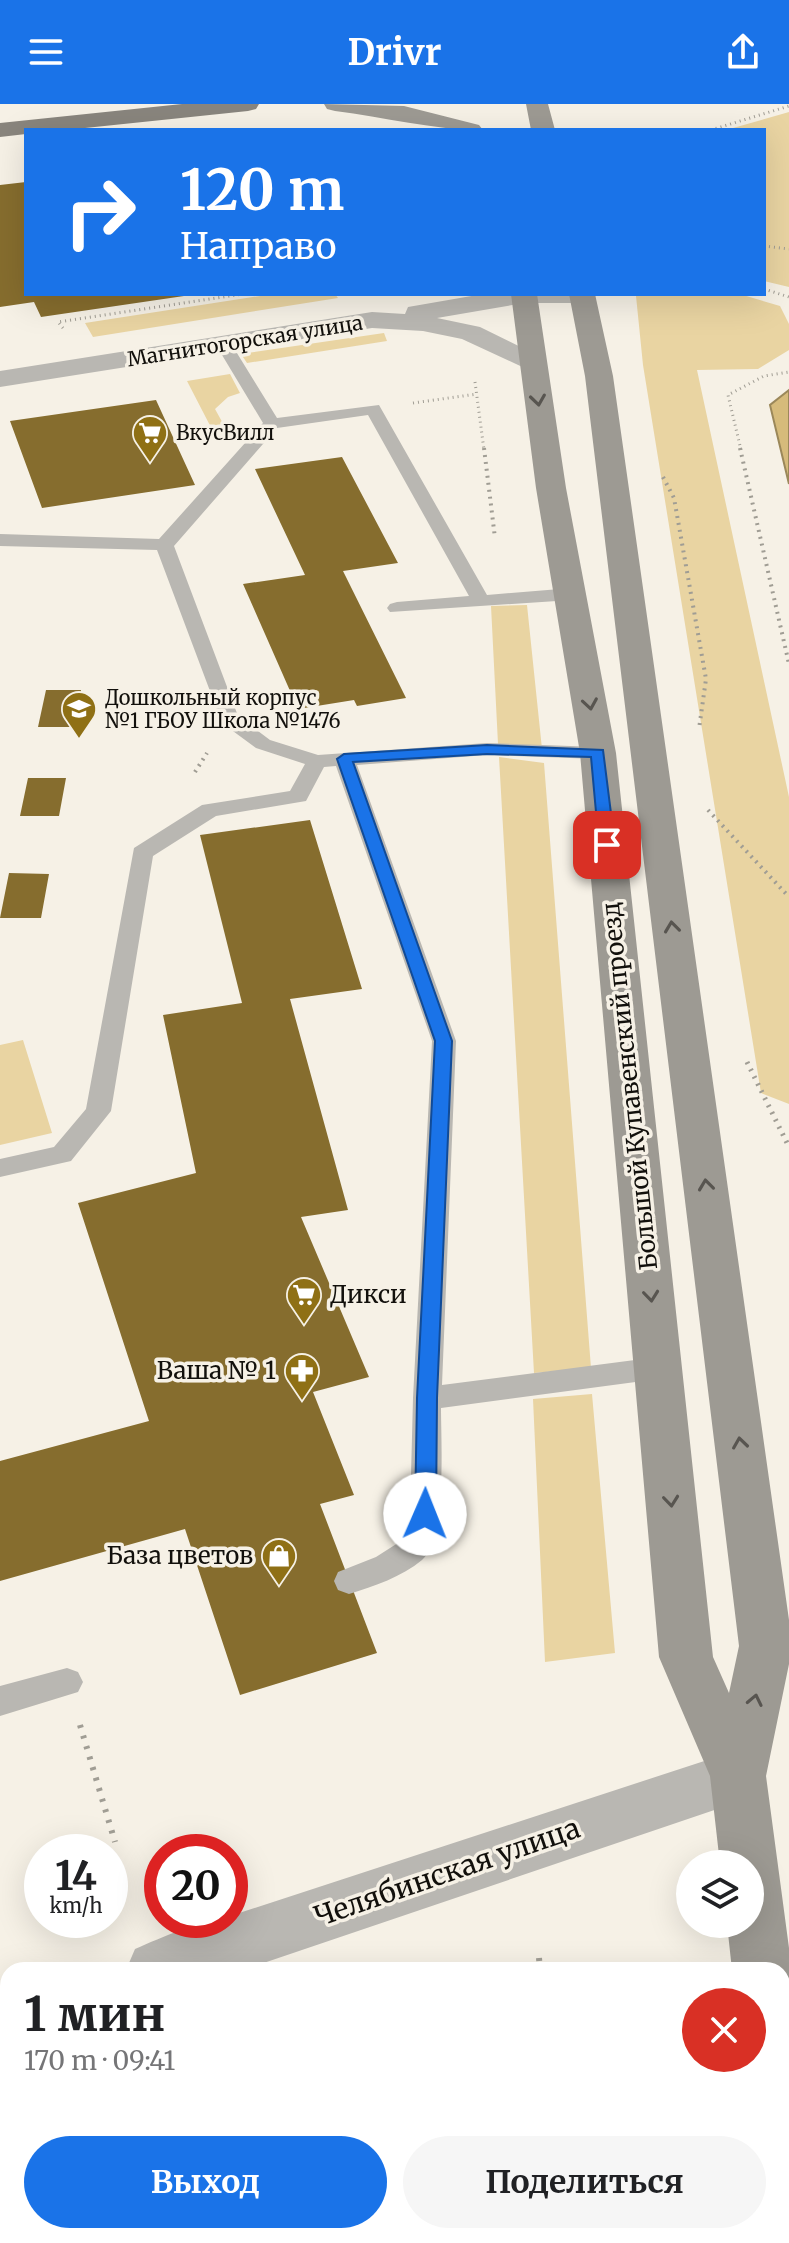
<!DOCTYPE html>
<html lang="ru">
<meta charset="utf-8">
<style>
body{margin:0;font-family:Merriweather,serif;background:#f6f6f6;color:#202124;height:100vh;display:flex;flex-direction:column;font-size:30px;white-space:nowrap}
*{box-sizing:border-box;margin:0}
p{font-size:26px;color:#757577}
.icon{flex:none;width:44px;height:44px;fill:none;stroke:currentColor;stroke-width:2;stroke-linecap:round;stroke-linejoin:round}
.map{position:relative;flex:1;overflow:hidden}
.panel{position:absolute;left:0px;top:1858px;width:790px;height:282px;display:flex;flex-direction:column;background:#fff;border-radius:24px 24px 0 0;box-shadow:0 8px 32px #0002}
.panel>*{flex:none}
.guide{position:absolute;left:24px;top:24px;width:742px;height:168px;border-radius:0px;box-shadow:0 8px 32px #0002;background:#1a73e8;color:#fff;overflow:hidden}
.controls{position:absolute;left:676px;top:1746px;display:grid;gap:16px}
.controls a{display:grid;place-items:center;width:88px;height:88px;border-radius:50%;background:#fff;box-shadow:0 8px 32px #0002;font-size:40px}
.speed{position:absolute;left:24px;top:1730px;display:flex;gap:16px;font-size:40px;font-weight:700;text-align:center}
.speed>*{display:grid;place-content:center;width:104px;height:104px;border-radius:50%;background:#fff;box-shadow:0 8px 32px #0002;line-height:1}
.speed small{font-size:20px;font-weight:400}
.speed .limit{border:12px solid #d22;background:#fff;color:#111}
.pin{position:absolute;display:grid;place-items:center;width:68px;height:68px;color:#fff;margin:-34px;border-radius:16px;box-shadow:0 4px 12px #0006}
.me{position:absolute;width:88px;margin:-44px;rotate:1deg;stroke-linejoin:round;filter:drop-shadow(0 0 6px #0008)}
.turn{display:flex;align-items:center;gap:28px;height:168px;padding:0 24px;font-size:36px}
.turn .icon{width:104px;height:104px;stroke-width:2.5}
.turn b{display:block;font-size:56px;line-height:68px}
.round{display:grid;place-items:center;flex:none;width:84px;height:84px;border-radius:42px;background:#f6f6f6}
.headline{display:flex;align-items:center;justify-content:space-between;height:136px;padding:0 24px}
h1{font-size:48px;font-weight:700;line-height:60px}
.button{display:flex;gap:16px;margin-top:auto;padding:16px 24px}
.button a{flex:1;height:92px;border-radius:48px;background:#1a73e8;color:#fff;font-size:32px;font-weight:700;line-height:92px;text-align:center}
.button a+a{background:#f6f6f6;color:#202124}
header{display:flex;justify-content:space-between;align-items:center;height:104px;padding:0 24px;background:#1a73e8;color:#fff;font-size:36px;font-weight:700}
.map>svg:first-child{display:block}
.green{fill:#e9d4a2}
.water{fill:#d6bb7b;stroke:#9b885a;stroke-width:2}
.building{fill:#866d2e}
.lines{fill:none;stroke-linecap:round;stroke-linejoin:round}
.path-far3{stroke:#a09d94;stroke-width:3;stroke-dasharray:1 4;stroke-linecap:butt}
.path-far2{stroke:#a09d94;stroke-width:4;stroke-dasharray:2 5;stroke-linecap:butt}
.path-far1{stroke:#a09d94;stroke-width:5;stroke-dasharray:2 6;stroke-linecap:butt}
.path{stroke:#a09d94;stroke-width:6;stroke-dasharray:3 8;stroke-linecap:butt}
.service{fill:#b9b7b2;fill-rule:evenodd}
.minor{fill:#b9b7b2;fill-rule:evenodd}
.secondary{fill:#9d9a93;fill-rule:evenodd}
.primary{fill:#89857d;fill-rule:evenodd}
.oneway{stroke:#585550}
.route{fill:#1a73e8;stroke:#114b97;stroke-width:2}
.labels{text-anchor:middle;stroke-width:7;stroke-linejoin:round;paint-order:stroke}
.far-street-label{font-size:20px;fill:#12100c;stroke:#f6f1e6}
.far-poi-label{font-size:20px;fill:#12100c;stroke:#f6f1e6;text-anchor:start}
.street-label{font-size:24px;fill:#12100c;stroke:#f6f1e6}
.poi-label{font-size:24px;fill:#12100c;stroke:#f6f1e6;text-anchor:end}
.near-street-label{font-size:28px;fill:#12100c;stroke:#f6f1e6}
</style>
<header><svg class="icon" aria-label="menu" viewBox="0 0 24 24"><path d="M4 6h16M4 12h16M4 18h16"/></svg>Drivr<svg class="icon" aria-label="share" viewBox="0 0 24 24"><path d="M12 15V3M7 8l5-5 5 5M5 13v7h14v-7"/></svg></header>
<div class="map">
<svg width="789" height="2139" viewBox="0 0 789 2139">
<rect width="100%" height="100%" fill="#f6f1e6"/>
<path class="green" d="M789,8V183L764,177V26H726Z
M273,190H335L338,194L93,233L85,219Z
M643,190L743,191L780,202L789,220V246L758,265L697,266L789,693V1000L761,989L643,261L636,192Z
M384,229L387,237L247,259L241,250Z
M230,270L240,289L228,293L215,305L231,334L218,337L187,277Z
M527,501L542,645L498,640L491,502Z
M499,653L544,659L591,1264L534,1269Z
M23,936L52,1029L0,1041V941Z
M592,1290L615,1549L545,1558L533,1295Z"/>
<path class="water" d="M789,286V380L770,301Z"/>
<path class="building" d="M26,78V190L184,192L41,213L34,198L0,203V81Z
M156,296L195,381L42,404L10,317Z
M342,353L398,459L343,467L406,594L357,602L354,596L298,605L243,480L305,471L255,365Z
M46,586H81L75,623H38Z
M28,674H66L59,712H20Z
M310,716L362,885L290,895L348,1106L301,1113L369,1273L313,1288L354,1391L320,1400L377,1549L240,1591L185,1425L0,1477V1357L149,1317L78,1099L196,1069L163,911L242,899L200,731Z
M9,769L49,770L41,814H0Z"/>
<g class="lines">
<path class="path-far3" d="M711,26L789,2
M764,142L789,145
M764,185L789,193
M63,224L58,218L243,190
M475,278L484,346
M413,299L477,290
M741,346L728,291L764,272L789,268"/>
<path class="path-far2" d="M484,344L495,434
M740,344L789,560
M663,373L674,394L706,575L699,625
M195,668L207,649
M708,706L789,793"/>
<path class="path-far1" d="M747,958L789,1043"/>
<path class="path" d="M80,1621L115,1738
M539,1854L540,1866
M550,2132V2139"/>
<path class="service" d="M224,236L232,241L277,314L379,301L487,491L572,484L582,490L572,496L390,508L387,504L390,500L397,498L469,492L368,311L277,324L174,442L238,612L270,636L318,651L487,639L598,643L609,649L598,655L487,651L357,661L456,937L442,1281L658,1253L668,1256L672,1264L668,1272L658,1275L441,1304C441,1336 447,1435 422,1456C402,1473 374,1482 349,1490L338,1486L334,1477L338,1468L376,1453L401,1437L410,1410L413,1294L432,937L336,662L324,663L306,697L216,712L153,752L111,1007L71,1057L0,1073V1055L54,1043L86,1005L134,744L202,701L290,687L305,660L256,644L222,619L157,446L0,442V430L159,435L263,319L216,241Z
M67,1564L78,1568L83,1578L78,1588L0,1612V1582Z"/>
<path class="minor" d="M483,190L596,191L592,197L583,199H524L437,214L480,223L541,253L545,259L541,265L531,267L462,235L423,227L372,224L0,283V267L372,208L405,210L408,203Z
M738,1646L758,1654L766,1672L758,1690L738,1698L243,1866H126L135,1845C163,1833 199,1816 230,1816V1812Z
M8,1886V1946L0,1949V1889Z"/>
<path class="secondary" d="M324,0L404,2L479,21L483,26C433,26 384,13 335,7L327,5Z
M526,0H548L555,26H531Z
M511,190H537L566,384L616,649L713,1553L729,1589L739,1542L585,272L569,190H595L613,272L789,1516V1560L766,1672L789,1844V1873L782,1887V1866H732L727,1820H750V1760H720L710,1672L659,1553L580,649L536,384Z
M782,1994L789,1996V2114L782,2111Z"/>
<path class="primary" d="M182,0H259L256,5L248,7L66,26H26V30L0,33V19Z"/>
</g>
<defs><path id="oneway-chevron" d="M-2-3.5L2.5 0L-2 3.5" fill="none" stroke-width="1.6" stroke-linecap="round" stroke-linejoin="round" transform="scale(2)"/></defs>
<g class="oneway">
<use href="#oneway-chevron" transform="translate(538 296) rotate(82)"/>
<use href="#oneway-chevron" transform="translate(590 600) rotate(81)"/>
<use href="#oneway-chevron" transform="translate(672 823) rotate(-97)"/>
<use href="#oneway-chevron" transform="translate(706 1081) rotate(-97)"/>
<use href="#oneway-chevron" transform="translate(651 1192) rotate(84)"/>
<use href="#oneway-chevron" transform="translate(740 1339) rotate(-98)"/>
<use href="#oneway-chevron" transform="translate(671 1397) rotate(84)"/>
<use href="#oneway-chevron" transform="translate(755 1596) rotate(-78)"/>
</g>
<path class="route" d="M487,641L603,646L615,741L607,746L599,741L591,653L487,650L353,658L452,937L437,1294L436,1410L433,1416L425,1418L418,1416L415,1410L417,1294L435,937L337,655L344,650Z"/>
<defs>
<symbol id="supermarket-pin" viewBox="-11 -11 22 30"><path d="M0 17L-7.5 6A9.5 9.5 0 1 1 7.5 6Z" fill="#8f7015" stroke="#f6f1e6"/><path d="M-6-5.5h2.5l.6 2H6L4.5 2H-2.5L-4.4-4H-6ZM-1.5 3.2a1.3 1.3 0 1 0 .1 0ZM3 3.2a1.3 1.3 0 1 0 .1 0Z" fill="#fff"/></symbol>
<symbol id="school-pin" viewBox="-11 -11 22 30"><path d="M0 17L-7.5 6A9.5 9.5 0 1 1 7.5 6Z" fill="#8f7015" stroke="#f6f1e6"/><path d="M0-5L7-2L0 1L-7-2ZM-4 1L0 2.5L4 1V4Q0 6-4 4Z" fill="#fff"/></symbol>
<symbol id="pharmacy-pin" viewBox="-11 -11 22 30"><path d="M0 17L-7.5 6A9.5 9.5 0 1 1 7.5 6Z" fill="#8f7015" stroke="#f6f1e6"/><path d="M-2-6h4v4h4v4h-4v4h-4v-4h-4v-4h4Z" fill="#fff"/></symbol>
<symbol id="shop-pin" viewBox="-11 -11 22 30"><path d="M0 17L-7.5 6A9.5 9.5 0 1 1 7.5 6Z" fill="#8f7015" stroke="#f6f1e6"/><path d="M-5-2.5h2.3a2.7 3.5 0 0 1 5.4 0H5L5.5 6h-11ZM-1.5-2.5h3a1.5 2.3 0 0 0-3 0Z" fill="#fff"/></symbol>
</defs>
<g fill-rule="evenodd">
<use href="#supermarket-pin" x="130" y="309" width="40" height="54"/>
<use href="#school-pin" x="59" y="585" width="40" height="54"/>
<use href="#supermarket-pin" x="284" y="1171" width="40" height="54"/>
<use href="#pharmacy-pin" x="282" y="1247" width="40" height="54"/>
<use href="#shop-pin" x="259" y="1432" width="40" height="54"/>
</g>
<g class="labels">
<g class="far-street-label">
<text transform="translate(245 237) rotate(-9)" y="7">Магнитогорская улица</text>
</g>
<g class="far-poi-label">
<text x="176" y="336">ВкусВилл</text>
<text x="105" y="601">Дошкольный корпус<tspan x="105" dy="23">№1 ГБОУ Школа №1476</tspan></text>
</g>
<g class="street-label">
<text transform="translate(630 982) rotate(-96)" y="8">Большой Купавенский проезд</text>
</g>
<g class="poi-label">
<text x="330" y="1199" text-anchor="start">Дикси</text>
<text x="276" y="1275">Ваша № 1</text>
<text x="253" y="1460">База цветов</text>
</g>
<g class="near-street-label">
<text transform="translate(447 1768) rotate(-19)" y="10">Челябинская улица</text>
</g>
</g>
</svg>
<div class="controls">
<a><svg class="icon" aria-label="layers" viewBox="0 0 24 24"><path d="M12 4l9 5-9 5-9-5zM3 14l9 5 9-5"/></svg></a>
</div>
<div class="speed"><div>14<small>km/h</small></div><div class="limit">20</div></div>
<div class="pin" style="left:607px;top:741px;background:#d93025"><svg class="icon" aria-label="arrive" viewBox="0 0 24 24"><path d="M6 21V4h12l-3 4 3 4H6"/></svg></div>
<svg class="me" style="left:425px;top:1410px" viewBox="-20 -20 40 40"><circle r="19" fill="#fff"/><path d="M0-13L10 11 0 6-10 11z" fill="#1a73e8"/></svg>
<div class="guide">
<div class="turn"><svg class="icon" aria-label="right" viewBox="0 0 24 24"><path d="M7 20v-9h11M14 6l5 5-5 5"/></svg><div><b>120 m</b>Направо</div></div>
</div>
<section class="panel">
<div class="headline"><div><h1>1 мин</h1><p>170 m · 09:41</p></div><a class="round" style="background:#d93025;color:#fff"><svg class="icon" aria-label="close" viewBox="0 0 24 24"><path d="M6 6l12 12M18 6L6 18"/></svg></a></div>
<div class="button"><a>Выход</a><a>Поделиться</a></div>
</section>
</div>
